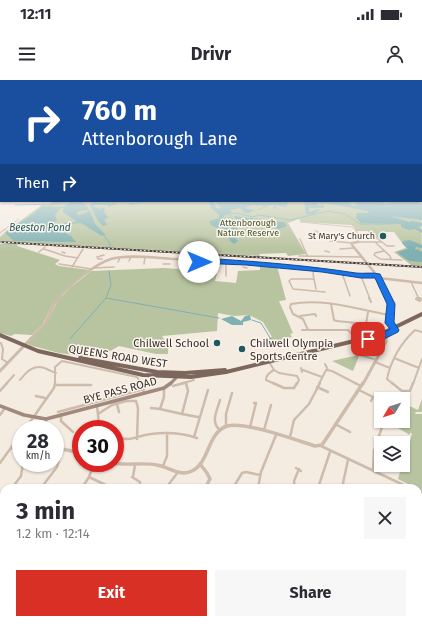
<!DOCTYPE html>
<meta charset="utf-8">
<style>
body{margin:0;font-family:"Fira Sans",sans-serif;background:#f7f7f7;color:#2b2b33;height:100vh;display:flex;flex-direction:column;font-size:15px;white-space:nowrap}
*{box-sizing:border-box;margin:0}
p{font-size:13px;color:#7c7c81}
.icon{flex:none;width:22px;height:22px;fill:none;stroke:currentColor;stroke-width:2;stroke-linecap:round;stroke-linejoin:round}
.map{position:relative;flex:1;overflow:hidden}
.side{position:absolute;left:0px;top:404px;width:422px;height:140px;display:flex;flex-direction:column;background:#fff;border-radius:12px 12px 0 0;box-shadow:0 1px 3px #0004}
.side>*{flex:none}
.top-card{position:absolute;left:0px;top:0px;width:422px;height:122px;box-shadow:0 1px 3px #0004;background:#1a4fa0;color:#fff;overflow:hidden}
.needle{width:26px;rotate:231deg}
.tools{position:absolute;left:374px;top:312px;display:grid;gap:8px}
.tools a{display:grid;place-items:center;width:36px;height:36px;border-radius:0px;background:#fff;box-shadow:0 1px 3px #0004;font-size:20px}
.speed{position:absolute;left:12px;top:340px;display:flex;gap:8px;font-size:20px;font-weight:700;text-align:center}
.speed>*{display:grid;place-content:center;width:52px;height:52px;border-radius:50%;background:#fff;box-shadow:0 1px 3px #0004;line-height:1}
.speed small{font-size:10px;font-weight:400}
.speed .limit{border:6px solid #d22;background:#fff;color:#111}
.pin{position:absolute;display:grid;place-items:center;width:34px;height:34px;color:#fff;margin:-17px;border-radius:8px;box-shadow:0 2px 6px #0006}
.me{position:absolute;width:44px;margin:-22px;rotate:90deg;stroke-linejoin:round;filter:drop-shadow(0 0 3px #0008)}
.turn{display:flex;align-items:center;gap:14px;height:84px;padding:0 16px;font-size:18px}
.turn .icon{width:52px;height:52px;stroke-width:2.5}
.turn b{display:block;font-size:28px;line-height:34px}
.then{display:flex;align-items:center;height:38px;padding:0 16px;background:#0003;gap:8px;font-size:15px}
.round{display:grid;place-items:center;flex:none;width:42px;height:42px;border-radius:0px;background:#f7f7f7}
.head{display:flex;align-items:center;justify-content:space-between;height:68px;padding:0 16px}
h1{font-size:24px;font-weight:700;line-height:30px}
.button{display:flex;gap:8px;margin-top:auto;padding:8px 16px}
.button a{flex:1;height:46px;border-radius:0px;background:#d93025;color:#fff;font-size:16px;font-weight:700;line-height:46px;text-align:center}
.button a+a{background:#f7f7f7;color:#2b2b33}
.status{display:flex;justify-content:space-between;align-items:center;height:28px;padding:0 20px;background:#fff;direction:ltr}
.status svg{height:11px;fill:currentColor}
header{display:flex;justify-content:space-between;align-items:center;height:52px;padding:0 16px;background:#fff;font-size:18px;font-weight:700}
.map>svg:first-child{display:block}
.green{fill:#b8c4a0}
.water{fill:#7fb0b2;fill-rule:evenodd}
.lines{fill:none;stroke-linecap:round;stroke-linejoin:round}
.stream{stroke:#7fb0b2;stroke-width:1}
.minor-far4{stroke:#cdbbac;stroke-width:1}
.minor-far3{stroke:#cdbbac;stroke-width:1.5}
.minor-far2{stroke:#cdbbac;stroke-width:2}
.minor-far1{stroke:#cdbbac;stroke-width:2.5}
.minor{stroke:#cdbbac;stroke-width:3}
.tertiary-far3{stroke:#cdbbac;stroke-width:2.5}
.tertiary-far2{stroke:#cdbbac;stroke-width:3}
.tertiary-far1{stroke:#cdbbac;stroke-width:3.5}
.tertiary{stroke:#cdbbac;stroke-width:4.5}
.secondary-far1{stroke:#a18a7d;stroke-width:3}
.secondary{stroke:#a18a7d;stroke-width:3.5}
.primary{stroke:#7d675c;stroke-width:4}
.rail-casing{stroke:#3b302b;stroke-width:2}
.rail{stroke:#fbf5ee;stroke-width:1;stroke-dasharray:2;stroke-linecap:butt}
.route{fill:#1a73e8;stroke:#114b97}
.poi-dot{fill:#1f5a5e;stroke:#fbf5ee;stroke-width:1.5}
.labels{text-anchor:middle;stroke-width:3;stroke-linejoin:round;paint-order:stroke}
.far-park-label{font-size:9px;fill:#4a5a2e;stroke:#fbf5ee}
.far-poi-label{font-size:9px;fill:#3b302b;stroke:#fbf5ee;text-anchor:end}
.far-water-label{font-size:10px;font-style:italic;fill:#1f5a5e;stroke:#fbf5ee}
.poi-label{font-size:11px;fill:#3b302b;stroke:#fbf5ee;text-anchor:end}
.street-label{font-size:11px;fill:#3b302b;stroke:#fbf5ee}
</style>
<div class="status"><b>12:11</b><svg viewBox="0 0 49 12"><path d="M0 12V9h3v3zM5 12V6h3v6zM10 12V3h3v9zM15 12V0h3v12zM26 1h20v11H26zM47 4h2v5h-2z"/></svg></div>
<header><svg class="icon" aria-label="menu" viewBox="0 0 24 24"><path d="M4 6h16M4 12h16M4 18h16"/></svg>Drivr<svg class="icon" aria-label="person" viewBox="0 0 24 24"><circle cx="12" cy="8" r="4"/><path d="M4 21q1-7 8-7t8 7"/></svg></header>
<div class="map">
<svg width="422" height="544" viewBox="0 0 422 544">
<rect width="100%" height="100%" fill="#f4ebe1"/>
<path class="green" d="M421,95L422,186L411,185L394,172L406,168L394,152H385L386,158H379L369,155L368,151H357L354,147L351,145L301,142L299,139L288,143L306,174L288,176L286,173L259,174L260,176L0,161V157L5,152L43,124H50L52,122L421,121Z
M0,164H18L17,166L60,180L55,184L59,186L90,190L53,223L43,244L32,255L15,254L11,256L0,253Z
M260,185L277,186L286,220L279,221L293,253L290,254L292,257L271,262L268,258L272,257L263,242L249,235L234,236L218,233L217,251L162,256L168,266V274H156L119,266L98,278L59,273L29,265L28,263L46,244L58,220L70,208L91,191L164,188L194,190V198L200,197L201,192H207L208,193L217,194L215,201L236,203L238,191L260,190Z
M363,274L375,279L374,280L359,276L353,291L332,281Z
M422,319V332H416L415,334H422V411L398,399C402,384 409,370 412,353H410V355L386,341H403V323L418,330Z"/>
<path class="water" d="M72,121C81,121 85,121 89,130L79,131L76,134L80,135L90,131L95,144L106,155L102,156L81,143L61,145L57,148L71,156L76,162L14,161L6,154V152L33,134L42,126L63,127ZM61,128H63V132L77,142L56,144L54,142L57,140L55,135Z
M140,121L145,122L132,125L126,123H118L109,127L106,125H94L93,126L100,129L105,127L104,132L108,137L104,140L107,145L103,146L98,141L90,125L92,123H136Z
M207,121H213L216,126L215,127L218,129L221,128L216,123L217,121H272L269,122H271L288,121V124L286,125L287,127L274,125L277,127L275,129L273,128L275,126L271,125L259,130H257L265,126L252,125L244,128L255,130L249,133H245L240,128L230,130V131L233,132L223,136L224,138L232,137L240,154L236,158L238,161L234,164L230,161L229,158L232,156L227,151L212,146L209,141L219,138V135L210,127V124Z
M304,121H347L353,126L357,125V124L352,121H387L383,123L384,124C397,121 408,121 422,123V140L390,136L409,142L412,141L422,143V146L418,147L422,150V153L415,149L409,150L401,147V144L361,143L356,138L357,134L356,133H369L368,131L325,123L322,124L319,122L317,125H323L324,127V128H310L308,131L311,132L318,129L320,130L313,134H306Z
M234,136L284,142L287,146L279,149L249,143L247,141L244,143L237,141Z
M410,160L422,165V168L416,167L415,169L416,170L419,169V171H422V182L409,181L399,174L398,172L408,169L402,163L403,161Z
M250,235L251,240L243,242V245H232L221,239L232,236L241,241L245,236Z"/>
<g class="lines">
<path class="stream" d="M15,125L59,124L62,121
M228,135L236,133L253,137L259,135L291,140L328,131L345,134L360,144H393
M104,156L110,163V167
M106,218L219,238
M252,240L261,243L272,261
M70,259L106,218L111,205L109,191"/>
<path class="minor-far4" d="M300,142L352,147L356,150
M4,150L19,139"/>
<path class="minor-far3" d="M355,149L359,156L358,162H382
M315,151L329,156L334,161
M0,153L5,149
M320,157L323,154
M359,158H377L387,166H394
M300,159L307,175
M330,161L352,163
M376,163L390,176L391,179
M44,169L65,176L78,178
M340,169L354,168
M325,171L329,172
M384,171L375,173L374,175L380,179L402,180
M39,172L45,167
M62,172L65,173
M299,176L361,177
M102,179H98L97,177L104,175
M200,180V186
M129,181L131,177
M118,182L120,178
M226,182V196
M59,184L92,189
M144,184L145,177
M163,184H170
M183,185H188
M186,185L187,179
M72,187L83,169
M243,187L247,188
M94,188L114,187
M314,189L313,194L316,209
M342,193L350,216
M361,196L370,219
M313,199H291L289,201L293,209L325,212
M411,202L418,217L420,219
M416,219L418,217"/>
<path class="minor-far2" d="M369,218L371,222
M417,218L416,219L420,221
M419,218L421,219L420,221
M331,224L334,240L337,241L366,244L368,232
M300,236L315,234L316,236
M302,250H348L358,260
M308,250L303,239L293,234L290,227L291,224C324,218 356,229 389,235
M1,263L3,269L2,279L8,283
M394,278L419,288
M269,282L274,290
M375,282L390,288
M325,284L328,290
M301,288L302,292
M274,290L279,293L297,296L299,300L297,304
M274,290C270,292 266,295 266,300L275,304
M303,290L322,297
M20,300C27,291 35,283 47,289C51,291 52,292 56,293
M186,302V304
M6,304L14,295
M55,304V287L62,281L137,297L142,304
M180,304L194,300
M319,304L326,290L332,291L357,304
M393,304L387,299C391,280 401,263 415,250L422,252
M413,304L422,279"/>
<path class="minor-far1" d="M141,303L144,313
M273,303L284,308H294L297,303
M355,303L361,306
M392,303L402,311H410L413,303
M55,305H91
M173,306L184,303
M317,307L328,312
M164,309V317L160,329L182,334L188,311L186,303
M359,310L373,317L371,321
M0,311L7,303
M36,316L45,318
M220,320C217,331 210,342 220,350
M117,324L119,332
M97,326L99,343L105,349
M151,328L160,329
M58,332L144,309
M98,334L112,325L126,321H136L138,328L137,359
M182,334L198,337
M0,335L5,328
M61,335V341L73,352
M337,345L350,352
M226,346V334L232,313
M250,347L256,323H254
M25,349L54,308L55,303
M264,350L271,325
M115,356C131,363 135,356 151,354C167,352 182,353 197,358
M194,357L208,310
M290,357L294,340L309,324L320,303
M321,366L410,408
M11,368L17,371L21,377
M0,383L21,354
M163,386L167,376V353
M296,388L301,391
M373,391L374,371L384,341
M89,397L112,408
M132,397L140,402V408
M133,397L135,385
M12,408L21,396L23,383
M41,408L57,387L62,369
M82,408L89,397L94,383
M166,408L178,392
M233,408L242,393L246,392L260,395
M258,408L261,392L276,355
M295,408L294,401L299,389
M318,408L330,372
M345,408L343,403L348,380"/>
<path class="minor" d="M418,412L422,413
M0,426L4,419
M418,449L422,419
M0,474L4,477
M311,540L318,544
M390,540L399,544L406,540
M272,544L274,540"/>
<path class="tertiary-far3" d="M358,162L352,163V165L379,198L388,219
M379,198L422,203
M58,219C69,205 95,184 111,179C127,174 158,178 175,179C221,182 267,185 314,189C335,191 356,196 377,196"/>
<path class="tertiary-far2" d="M388,218C393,230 386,237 395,250
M377,257L383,260L384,265
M0,291L45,244L54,224L59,218
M363,304L386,262V255"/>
<path class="tertiary-far1" d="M46,339L45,345L47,349
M55,358L62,369L81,373
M112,383C127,386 142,382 157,385C169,387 180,397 192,391C210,382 207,353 227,346C244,341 296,360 315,366L322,365L363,303
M200,384L207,393L210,399L205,408"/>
<path class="tertiary" d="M166,540L169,544
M56,544L60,540"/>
<path class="secondary-far1" d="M170,304L176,298"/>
<path class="secondary" d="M0,326L24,335L46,339L164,308L171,303"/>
<path class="primary" d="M0,255L38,271L143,295L191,297L226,292L379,255L422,234
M80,278L157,292L185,293L225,290"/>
<defs>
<path id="rail" d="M0,162L422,187"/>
</defs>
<use href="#rail" class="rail-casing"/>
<use href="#rail" class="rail"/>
</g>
<linearGradient id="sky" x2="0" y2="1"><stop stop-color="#7eb2d2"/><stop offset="0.56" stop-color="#faf6f2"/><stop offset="1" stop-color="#faf6f2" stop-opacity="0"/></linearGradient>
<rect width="422" height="171" fill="url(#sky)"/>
<path class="route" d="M200,178C252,181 304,185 356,193C364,194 372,192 380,194L395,224L394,242L399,250L398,252L384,259L368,262L363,259L365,257L379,254L390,249L385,243L387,224L375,198H361L322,192L246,185L197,183L196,180Z"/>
<g class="poi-dot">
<circle cx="383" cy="156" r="4"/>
<circle cx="217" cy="263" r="4"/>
<circle cx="242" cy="269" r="4"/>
</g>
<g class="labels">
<g class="far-park-label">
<text x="248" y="146">Attenborough<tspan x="248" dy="10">Nature Reserve</tspan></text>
</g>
<g class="far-poi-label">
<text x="375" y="159">St Mary's Church</text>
</g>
<g class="far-water-label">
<text x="40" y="151">Beeston Pond</text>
</g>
<g class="poi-label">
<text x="209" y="267">Chilwell School</text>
<text x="250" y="267" text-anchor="start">Chilwell Olympia<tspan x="250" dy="13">Sports Centre</tspan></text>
</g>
<g class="street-label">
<text transform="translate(118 276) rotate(9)" y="4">QUEENS ROAD WEST</text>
<text transform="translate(120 310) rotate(-15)" y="4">BYE PASS ROAD</text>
</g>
</g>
</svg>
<div class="tools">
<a><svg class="needle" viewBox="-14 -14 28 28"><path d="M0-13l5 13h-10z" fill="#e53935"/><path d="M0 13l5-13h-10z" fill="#7c7c81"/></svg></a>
<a><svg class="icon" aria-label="layers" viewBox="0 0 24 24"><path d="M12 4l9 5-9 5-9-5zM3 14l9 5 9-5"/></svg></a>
</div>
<div class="speed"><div>28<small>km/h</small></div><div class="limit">30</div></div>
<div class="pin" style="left:368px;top:259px;background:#d93025"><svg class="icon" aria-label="arrive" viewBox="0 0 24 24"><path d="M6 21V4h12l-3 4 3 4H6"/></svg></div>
<svg class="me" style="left:199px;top:182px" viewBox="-20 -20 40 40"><circle r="19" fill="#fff"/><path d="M0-13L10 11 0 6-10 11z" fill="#1a73e8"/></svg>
<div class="top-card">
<div class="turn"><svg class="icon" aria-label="right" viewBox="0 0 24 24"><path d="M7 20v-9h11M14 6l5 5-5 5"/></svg><div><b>760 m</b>Attenborough Lane</div></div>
<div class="then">Then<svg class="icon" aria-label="right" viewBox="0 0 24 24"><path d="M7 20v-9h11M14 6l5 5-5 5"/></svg></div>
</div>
<section class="side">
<div class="head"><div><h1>3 min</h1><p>1.2 km · 12:14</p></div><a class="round"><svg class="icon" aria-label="close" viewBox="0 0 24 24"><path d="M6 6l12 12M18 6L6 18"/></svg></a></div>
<div class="button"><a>Exit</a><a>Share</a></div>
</section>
</div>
